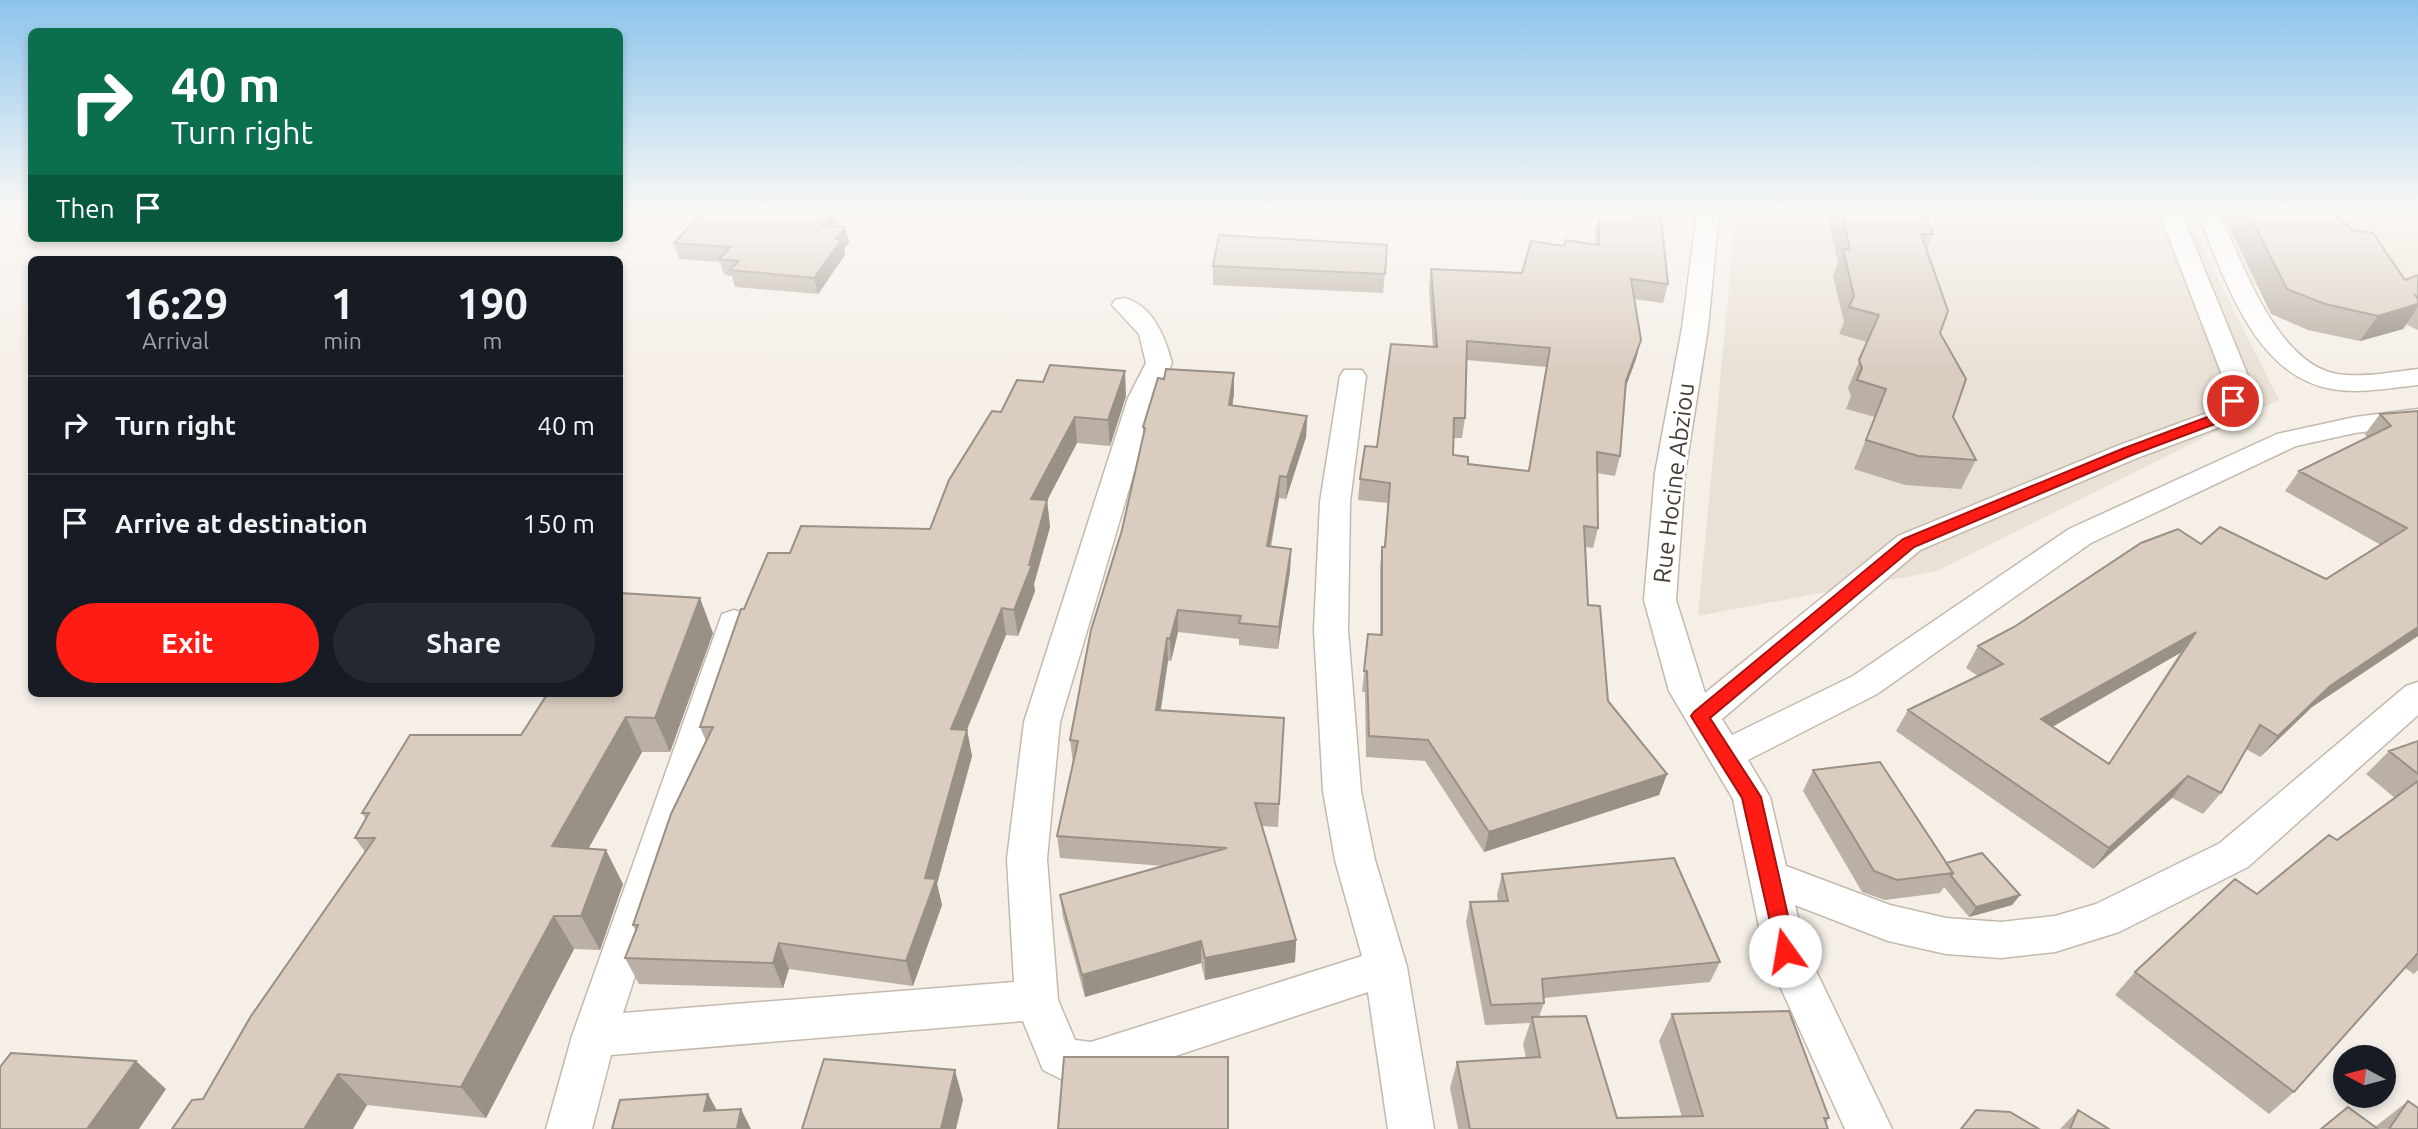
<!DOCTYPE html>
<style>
body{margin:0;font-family:Ubuntu,sans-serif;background:#242831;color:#f1f3f6;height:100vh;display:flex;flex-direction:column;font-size:26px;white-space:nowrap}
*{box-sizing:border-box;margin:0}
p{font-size:23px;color:#9ea1a6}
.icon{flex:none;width:38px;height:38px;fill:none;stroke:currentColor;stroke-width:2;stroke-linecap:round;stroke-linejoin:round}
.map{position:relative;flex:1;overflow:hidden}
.side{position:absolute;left:28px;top:256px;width:595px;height:441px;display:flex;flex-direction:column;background:#171b24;border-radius:10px;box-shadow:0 4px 10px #0003}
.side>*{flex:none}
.hud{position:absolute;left:28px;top:28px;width:595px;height:214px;border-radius:10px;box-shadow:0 4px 10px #0003;background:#0b6e4f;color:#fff;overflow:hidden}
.needle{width:46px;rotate:277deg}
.controls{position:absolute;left:2333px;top:1045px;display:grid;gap:14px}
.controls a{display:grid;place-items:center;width:63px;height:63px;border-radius:50%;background:#171b24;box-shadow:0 4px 10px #0003;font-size:35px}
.pin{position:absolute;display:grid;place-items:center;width:60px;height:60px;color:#fff;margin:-30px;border:4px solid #fff;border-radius:50%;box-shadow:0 2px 7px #0007}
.me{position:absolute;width:77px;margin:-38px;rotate:347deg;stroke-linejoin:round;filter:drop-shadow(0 0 5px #0008)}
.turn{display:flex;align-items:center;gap:24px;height:147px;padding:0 28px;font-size:32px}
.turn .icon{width:91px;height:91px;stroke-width:2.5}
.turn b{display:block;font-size:49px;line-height:60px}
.then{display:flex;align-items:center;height:66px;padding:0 28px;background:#0003;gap:14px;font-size:26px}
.eta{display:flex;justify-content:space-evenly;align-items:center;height:119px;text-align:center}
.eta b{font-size:42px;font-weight:700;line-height:49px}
.button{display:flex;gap:14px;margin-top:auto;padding:14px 28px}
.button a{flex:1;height:80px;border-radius:42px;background:#ff1c15;color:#fff;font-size:28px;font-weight:700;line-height:80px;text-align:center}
.button a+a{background:#242831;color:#f1f3f6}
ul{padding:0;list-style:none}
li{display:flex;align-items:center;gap:21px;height:98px;padding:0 28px;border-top:2px solid #363941}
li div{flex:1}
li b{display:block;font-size:26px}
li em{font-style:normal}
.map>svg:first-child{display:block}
.residential{fill:#e9e1d6}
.education{fill:#eee3d2}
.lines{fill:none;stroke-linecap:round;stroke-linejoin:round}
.street-casing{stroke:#c4b9ad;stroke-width:3}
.street{fill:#fff;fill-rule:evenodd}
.wall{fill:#bbb0a5;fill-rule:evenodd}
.shaded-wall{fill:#999086}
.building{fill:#dacdc0;stroke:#999086;stroke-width:2;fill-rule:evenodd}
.route{fill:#ff1c15;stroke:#a6120e;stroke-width:2}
.labels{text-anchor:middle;stroke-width:6;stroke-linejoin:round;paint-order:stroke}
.street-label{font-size:24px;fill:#483f36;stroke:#fff}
</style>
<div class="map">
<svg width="2418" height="1129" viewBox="0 0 2418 1129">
<rect width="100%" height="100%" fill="#f5efe8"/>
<path class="residential" d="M1736,212H2185L2279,400L1937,571L1698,616Z"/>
<path class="education" d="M2215,212H2418V330L2410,327L2386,334L2360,335L2363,342L2308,330L2289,322L2296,318L2269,286L2253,284Z"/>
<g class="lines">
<defs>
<path id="street" d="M1697,212H1719L1708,328L1685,473L1676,600L1705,693L1898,536L2117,446L2215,410L2227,388L2159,212H2181L2253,388L2236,421L2137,458L1920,550L1722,719L1732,735L1853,676L2069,529L2277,434L2355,417L2418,409V425L2355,433L2296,446L2091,543L1877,694L1748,760L1770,797L1786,866L1890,905L1946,918L2001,922L2055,916L2096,904L2220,843L2406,686L2418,682V715L2248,867L2119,932L2055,952L2001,958L1946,954L1888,941L1795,905L1806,950L1892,1129H1845L1764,951L1733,799L1669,691L1644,600L1655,473L1682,328Z
M2197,212H2219C2242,262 2276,363 2337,374C2363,378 2392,372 2418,369V385C2390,388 2360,394 2332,389C2253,376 2224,275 2197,212Z
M1124,298C1153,305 1165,337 1172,363L1156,398L1060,722L1047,859L1058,1000L1075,1040L1091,1042L1362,956L1335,860L1323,791L1314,630L1320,502L1340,376L1344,370H1362L1366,376L1350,502L1348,630L1361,791L1375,860L1407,967L1434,1129H1388L1368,992L1091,1084L1073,1085L1043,1070L1023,1021L611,1055L592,1129H546L572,1036L722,614L734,610L746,614L751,622L623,1013L1014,982L1007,859L1024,722L1128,398L1146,363L1139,334L1112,305L1115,300Z"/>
</defs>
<use href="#street" class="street-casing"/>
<use href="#street" class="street"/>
</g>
<path class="wall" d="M1599,212L1668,284L1663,303L1634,299L1641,340L1636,359L1625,388L1620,456L1615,476L1597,473L1598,528L1593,548L1586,547L1588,605L1608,701L1667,774L1659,795L1484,852L1425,761L1366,757L1365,692H1362L1368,634L1380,635V567L1382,547H1384L1388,503L1358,500L1360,479L1377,447L1433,347L1429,288L1431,269L1522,273L1595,244V230ZM1467,360L1547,367L1528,471L1468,464L1453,455L1454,438H1462L1465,418Z
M1827,212H1925L1933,234L1927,249L1953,417L1976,460L1961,489L1905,485L1854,469L1875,417L1846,409L1851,396L1848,388L1867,342L1839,334L1844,322L1833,276L1838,263Z
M2222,212H2333L2405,280L2418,275V330L2406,324L2403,329L2360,341L2308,330L2271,314Z
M837,226L845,227L849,243L844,249L845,255L818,294L735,287L732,276L724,275L720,262L679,259L674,243Z
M1213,266L1385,274L1383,293L1213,285Z
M1164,379L1234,394L1232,405L1307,416L1306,437L1286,499L1279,498L1271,547L1291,549L1290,571L1278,649L1239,645V639L1178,632L1171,661H1168L1161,710L1284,718L1278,827L1262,826L1296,940L1295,962L1205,980L1201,963L1085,997L1063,917L1060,895L1164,866L1060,858L1057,836L1073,763L1070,740L1122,530L1143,437V427Z
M1126,396L1110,446L1077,443L1047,500L1050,527L1034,584L1035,591L1018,636L1006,635L967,730L972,756L937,884L942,905L913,986L789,969L783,988L639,984L625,958L636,932L633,925L706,741L700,727L744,609L790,553L930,529L1001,412Z
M2418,411V636L2312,707L2260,757L2246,749L2221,793L2203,814L2172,798L2093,869L1896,731L1908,710L1978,676L1966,668L1978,646L2201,544L2326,579L2381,545L2285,491L2299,471L2367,438L2365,434L2380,414ZM2180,653L2109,763L2053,726Z
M713,633L670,752H642L588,849L623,884L600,950L574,949L486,1118L367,1105L353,1129H172L203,1099L365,852L355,838L366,819L362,813L521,735Z
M2418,741V970L2414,974L2405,968L2294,1092L2269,1114L2115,995L2135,972L2257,894L2337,840L2395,798L2366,774L2389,751Z
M1813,770L1946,863L2020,895L2012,905L1969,917L1944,887L1940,893L1885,900L1862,892L1803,791Z
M1502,874L1720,962L1710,982L1543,998L1544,1003L1539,1017L1617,1118L1682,1117L1659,1041L1672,1014L1829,1118L1826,1123L1828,1129H1458L1450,1088L1457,1062L1526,1058L1523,1044L1530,1023L1485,1025L1466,922L1470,902L1498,901L1497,895Z
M2408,1101L2418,1129H2321L2375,1127Z
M2078,1110L2109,1129H2060Z"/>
<path class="shaded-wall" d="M834,214L838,230L822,225Z
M845,227L849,243L844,249L845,255L818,294L814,278L836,239Z
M2418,304V307L2403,329L2360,341L2378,316Z
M1641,340L1636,359L1621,400L1626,381Z
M1125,371L1126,396L1110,446L1108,420Z
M1234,373V394L1229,426V405Z
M1307,416L1306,437L1286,499L1287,477Z
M1075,417L1077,443L1034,526L1031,499Z
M1280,476L1279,498L1266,569L1267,546Z
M1047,500L1050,527L1034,584L1035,591L1018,636L1014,610L1029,565Z
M1291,549L1290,571L1278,649L1279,627Z
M700,598L713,633L670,752L655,718Z
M1002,608L1006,635L956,755L951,729Z
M1178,610V632L1171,661L1170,639Z
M2418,627V636L2312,707L2260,757L2278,736L2330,686Z
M2196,632L2180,653L2028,741L2041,719Z
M1167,638L1168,661L1157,732L1156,710Z
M626,717L642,752L571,880L552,846Z
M967,730L972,756L937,884L942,905L913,986L906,961L925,878Z
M1667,774L1659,795L1484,852L1489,832Z
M2188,776L2172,798L2093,869L2109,848Z
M606,850L623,884L600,950L581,916Z
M2020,895L2012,905L1969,917L1976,907Z
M554,916L574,949L486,1118L461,1087Z
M1296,940L1295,962L1205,980V958Z
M1201,941V963L1085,997L1082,975Z
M779,943L789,969L783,988L773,963Z
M136,1061L166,1089L139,1129H87Z
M955,1070L963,1100L956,1129H941Z
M338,1074L367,1105L353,1129H304Z
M708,1094L724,1123L704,1111Z
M741,1109L751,1129H737Z"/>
<path class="building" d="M703,212H823L834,214L822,225L845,227L836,239H842L814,278L730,270L739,261L719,259L730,247L674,243Z
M1599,212L1661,218L1668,284L1631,279L1641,340L1626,381L1620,456L1597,452L1598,528L1584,526L1588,605L1600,606L1608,701L1667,774L1489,832L1428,740L1369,736L1367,671H1364L1368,634L1382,635V547H1385L1390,483L1360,479L1365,446L1377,447L1391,344L1437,347L1431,269L1522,273L1531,241L1564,246L1566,240L1599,245ZM1467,341L1550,348L1529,471L1468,464V457L1453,455L1454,418H1465Z
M1842,212H1925L1933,234H1921L1948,311L1940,333L1966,379L1953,417L1976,460L1918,456L1866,440L1886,389L1857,380L1862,368L1859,360L1879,315L1849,307L1854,296L1843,249L1850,250Z
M2248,212H2333L2352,230L2373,233L2405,280L2418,275V296L2415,295L2418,299V304L2378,316L2325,304L2287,289Z
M1219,235L1387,245L1385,274L1213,266Z
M1050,365L1125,371L1108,420L1075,417L1031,499L1047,500L1029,565H1032L1014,610L1002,608L951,729L967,730L925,878L936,879L906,961L779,943L773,963L625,958L638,925H633L671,814L713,727H700L741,609H744L768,553H790L801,526L930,529L949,480L992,411L1001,412L1017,380L1043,382Z
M1166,369L1234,373L1229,405L1307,416L1287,477L1280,476L1267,546L1291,549L1279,627L1239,623L1241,616L1178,610L1170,639L1167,638L1156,710L1284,718L1279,804L1255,803L1296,940L1205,958L1201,941L1082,975L1060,895L1227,848L1057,836L1078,741L1070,740L1091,630L1122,530L1145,428L1143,427L1158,378L1164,379Z
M2418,411V627L2330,686L2278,736L2260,725L2221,793L2188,776L2109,848L1908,710L2003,664L1978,646L2014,627L2141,543L2178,529L2201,544L2220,527L2326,579L2407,528L2299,471L2391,426L2380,414ZM2196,632L2109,764L2041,719Z
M620,593L700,598L655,718L626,717L552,846L606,850L581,916H554L461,1087L338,1074L304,1129H172L192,1100L203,1099L251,1016L375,838H355L369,813H362L410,735H521L548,693H620Z
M2418,741V774L2389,751Z
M1880,762L1953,873L1897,880L1874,871L1813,770Z
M2418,781V953L2294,1092L2135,972L2235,879L2257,894L2329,835L2337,840Z
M1982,853L2020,895L1976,907L1951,876L1953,873L1946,863Z
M1674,858L1720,962L1542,979L1544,1003L1491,1005L1470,902L1508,901L1502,874Z
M1789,1011L1829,1118H1824L1828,1129H1470L1457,1062L1540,1057L1532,1017L1586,1016L1617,1118L1703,1116L1672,1014Z
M11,1053L136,1061L87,1129H0V1067Z
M1064,1057H1228V1129H1058Z
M824,1059L955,1070L941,1129H802Z
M708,1094L704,1111L741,1109L737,1129H612L620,1100Z
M2408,1101L2418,1108V1129H2389Z
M2348,1107L2378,1129H2321Z
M1976,1110L2010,1112L2039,1129H1961Z
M2078,1110L2109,1129H2070Z"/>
<linearGradient id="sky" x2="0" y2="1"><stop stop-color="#8cc4ec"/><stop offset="0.57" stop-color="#faf8f5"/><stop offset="1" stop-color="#faf8f5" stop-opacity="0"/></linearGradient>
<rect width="2418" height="370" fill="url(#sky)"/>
<path class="route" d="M2233,397L2240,401L2231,418L2132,455L1914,547L1710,718L1761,797L1796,951L1792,957L1785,960L1778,957L1742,798L1694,721L1691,716L1694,712L1903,539L2122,449L2221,412L2228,398Z"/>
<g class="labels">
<g class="street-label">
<text transform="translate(1674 483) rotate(-83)" y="8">Rue Hocine Abziou</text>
</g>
</g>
</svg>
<div class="controls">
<a><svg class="needle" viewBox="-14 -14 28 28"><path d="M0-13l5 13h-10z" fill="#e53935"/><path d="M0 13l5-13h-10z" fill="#9ea1a6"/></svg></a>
</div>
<div class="pin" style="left:2233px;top:401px;background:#d93025"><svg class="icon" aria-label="arrive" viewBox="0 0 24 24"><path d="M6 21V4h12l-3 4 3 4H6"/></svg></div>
<svg class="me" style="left:1785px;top:951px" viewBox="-20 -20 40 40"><circle r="19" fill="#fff"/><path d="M0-13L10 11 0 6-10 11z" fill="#ff1c15"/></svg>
<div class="hud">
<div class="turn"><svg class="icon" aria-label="right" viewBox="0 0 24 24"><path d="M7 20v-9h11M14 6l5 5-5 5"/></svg><div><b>40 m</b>Turn right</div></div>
<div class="then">Then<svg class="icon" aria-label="arrive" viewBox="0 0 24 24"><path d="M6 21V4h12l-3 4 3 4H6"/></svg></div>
</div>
<section class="side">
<div class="eta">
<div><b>16:29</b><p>Arrival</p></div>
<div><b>1</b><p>min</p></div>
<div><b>190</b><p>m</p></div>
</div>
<ul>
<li><svg class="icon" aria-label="right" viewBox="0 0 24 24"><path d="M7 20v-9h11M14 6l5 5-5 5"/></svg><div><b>Turn right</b></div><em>40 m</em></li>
<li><svg class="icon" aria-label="arrive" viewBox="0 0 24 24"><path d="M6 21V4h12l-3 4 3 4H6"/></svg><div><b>Arrive at destination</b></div><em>150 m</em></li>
</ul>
<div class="button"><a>Exit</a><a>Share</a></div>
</section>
</div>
